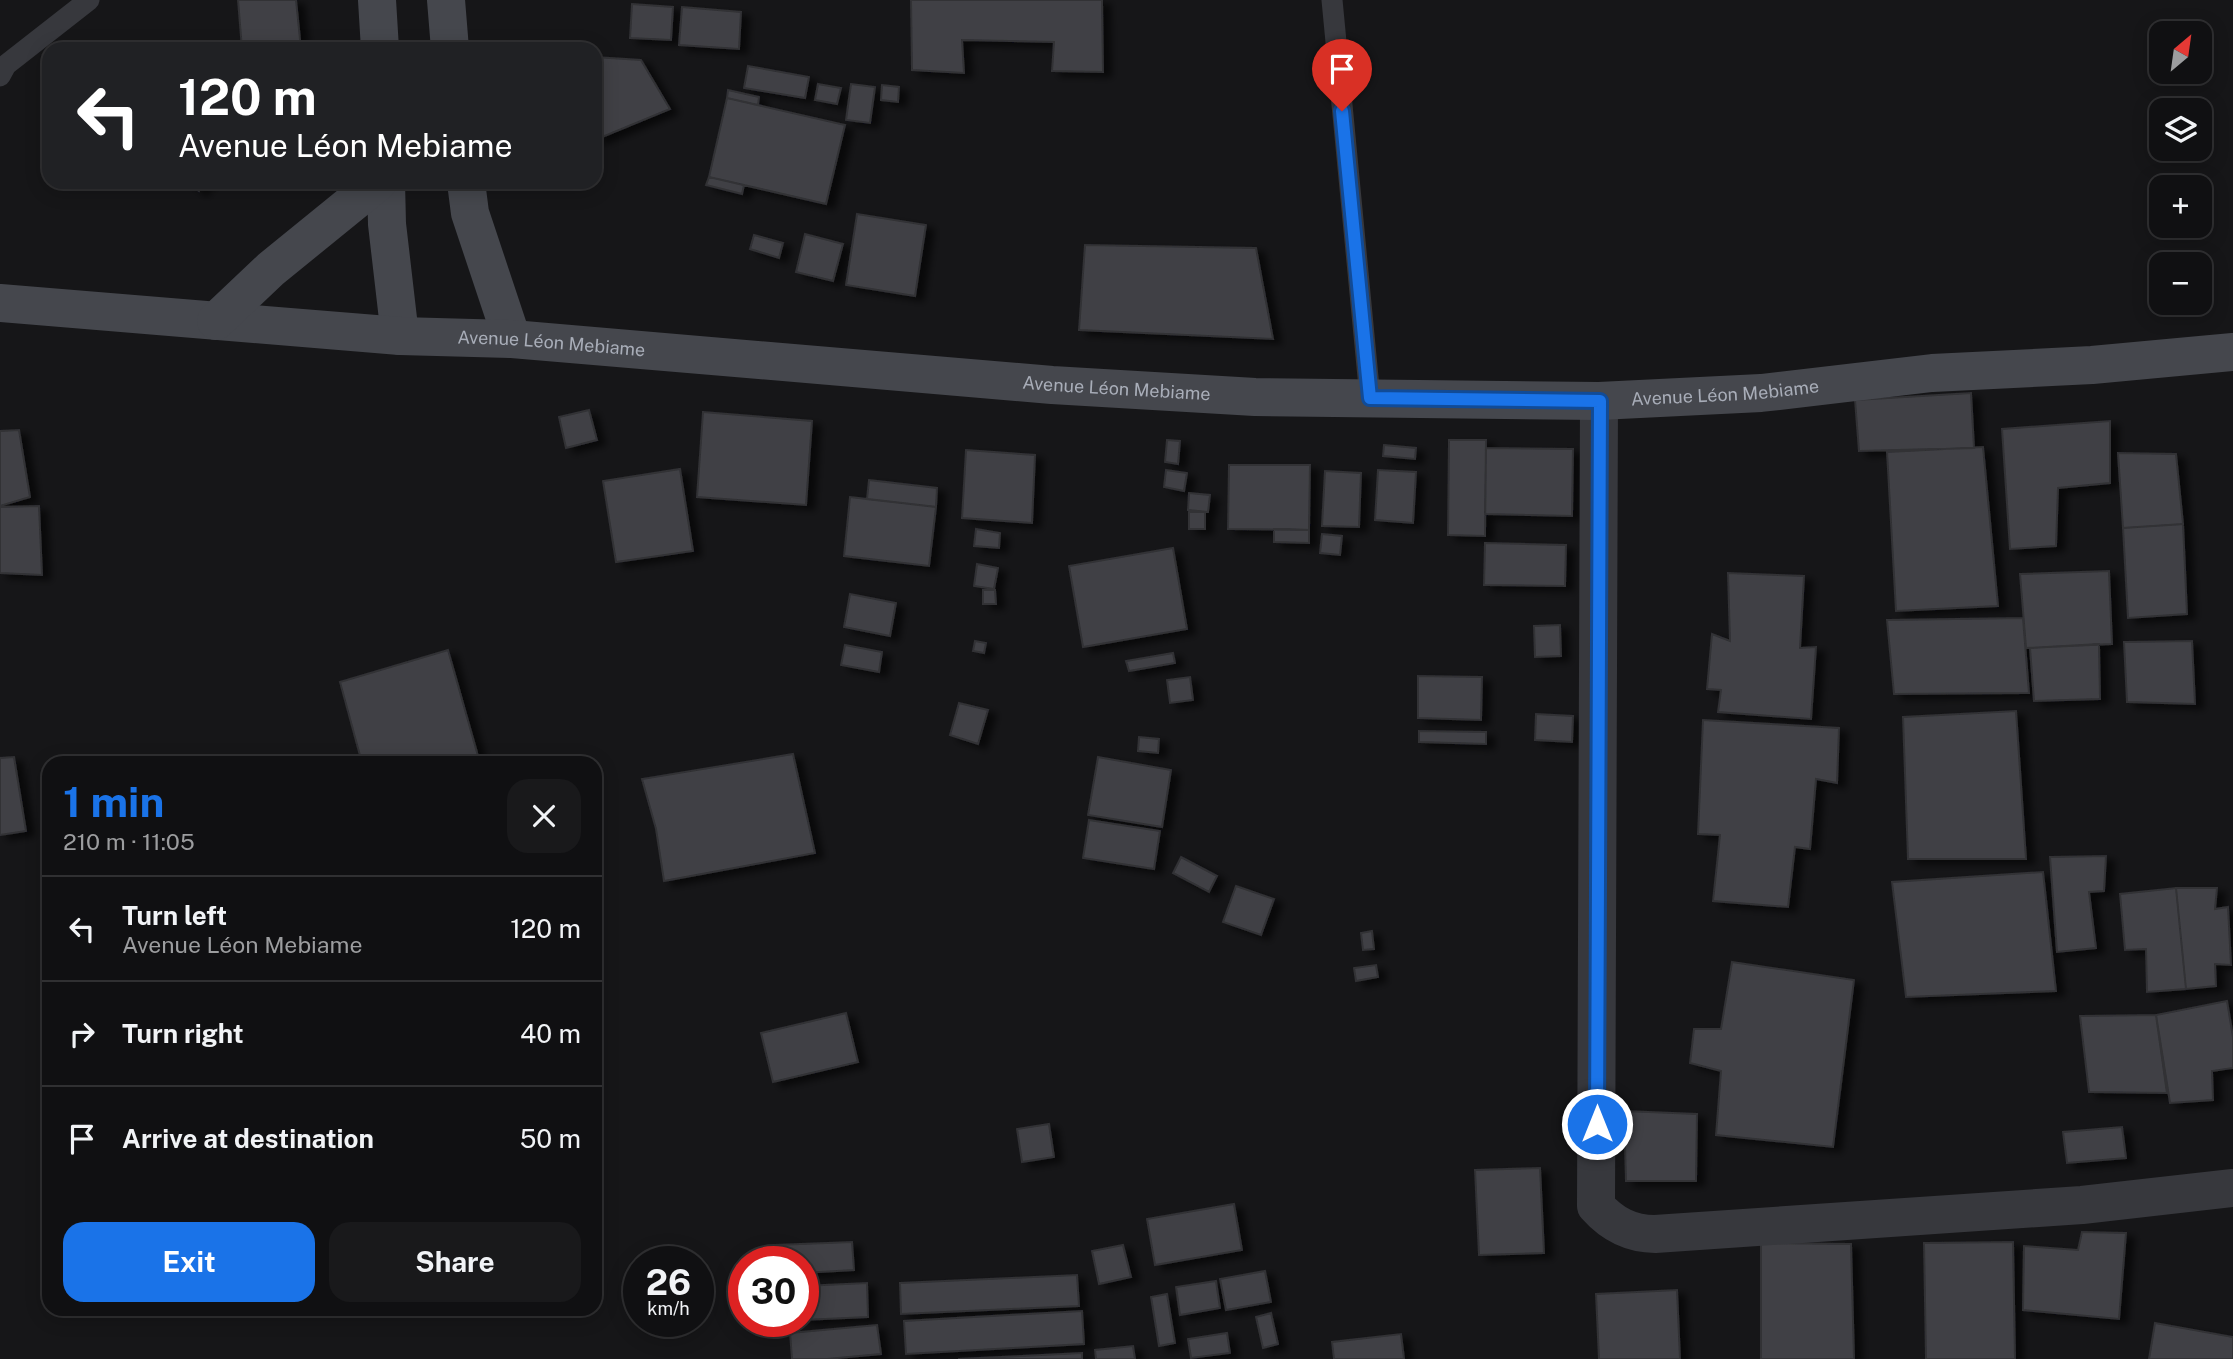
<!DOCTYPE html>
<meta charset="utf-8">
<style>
body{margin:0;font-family:"Public Sans",sans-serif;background:#19191b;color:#f1f3f6;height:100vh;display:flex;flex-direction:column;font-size:26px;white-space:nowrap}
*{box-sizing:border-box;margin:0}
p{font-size:23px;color:#9c9d9f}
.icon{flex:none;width:38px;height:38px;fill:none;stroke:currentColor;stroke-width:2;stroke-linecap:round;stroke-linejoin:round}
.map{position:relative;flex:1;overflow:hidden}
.side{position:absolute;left:42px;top:756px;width:560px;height:560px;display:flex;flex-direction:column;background:#101012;border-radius:21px;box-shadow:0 4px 18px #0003,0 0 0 2px #303032}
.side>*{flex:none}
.guide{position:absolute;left:42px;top:42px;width:560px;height:147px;border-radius:21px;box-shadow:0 4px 18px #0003,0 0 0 2px #303032;background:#202124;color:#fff;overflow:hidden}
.needle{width:46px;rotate:29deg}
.controls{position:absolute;left:2149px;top:21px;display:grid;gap:14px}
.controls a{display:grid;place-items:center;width:63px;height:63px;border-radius:14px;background:#101012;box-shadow:0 4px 18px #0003,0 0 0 2px #303032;font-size:35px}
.speed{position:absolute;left:623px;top:1246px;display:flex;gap:14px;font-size:35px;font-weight:700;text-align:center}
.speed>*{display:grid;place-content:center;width:91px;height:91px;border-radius:50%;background:#101012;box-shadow:0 4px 18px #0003,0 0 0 2px #303032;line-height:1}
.speed small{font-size:18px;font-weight:400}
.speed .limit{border:10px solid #d22;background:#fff;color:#111}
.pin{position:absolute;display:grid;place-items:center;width:60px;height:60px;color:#fff;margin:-72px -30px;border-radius:50% 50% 50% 0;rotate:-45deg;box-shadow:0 0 7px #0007}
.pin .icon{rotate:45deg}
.me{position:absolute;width:77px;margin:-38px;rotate:0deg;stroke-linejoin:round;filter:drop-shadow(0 0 5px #0008)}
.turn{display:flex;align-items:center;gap:24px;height:147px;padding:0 21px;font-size:32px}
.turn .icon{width:91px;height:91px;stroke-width:2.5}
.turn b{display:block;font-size:49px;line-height:60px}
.round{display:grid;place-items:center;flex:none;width:74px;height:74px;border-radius:21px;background:#19191b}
.headline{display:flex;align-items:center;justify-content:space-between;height:119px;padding:0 21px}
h1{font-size:42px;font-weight:700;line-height:52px;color:#1a73e8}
.action{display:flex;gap:14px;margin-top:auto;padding:14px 21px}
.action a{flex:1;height:80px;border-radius:21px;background:#1a73e8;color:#fff;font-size:28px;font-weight:700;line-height:80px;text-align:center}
.action a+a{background:#19191b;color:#f1f3f6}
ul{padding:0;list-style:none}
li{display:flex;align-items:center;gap:21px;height:105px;padding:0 21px;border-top:2px solid #303032}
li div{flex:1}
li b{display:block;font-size:26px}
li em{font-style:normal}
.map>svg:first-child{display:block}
.building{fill:#404145;stroke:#303034;stroke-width:2;filter:url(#shadow)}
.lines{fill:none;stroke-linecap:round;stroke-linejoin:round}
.lane{stroke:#37383d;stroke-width:21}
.street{stroke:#37383d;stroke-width:38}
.secondary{stroke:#45474d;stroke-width:38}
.route-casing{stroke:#114b97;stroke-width:18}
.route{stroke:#1a73e8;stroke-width:12}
.labels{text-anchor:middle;stroke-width:6;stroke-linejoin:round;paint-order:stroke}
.street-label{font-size:18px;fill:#a8adb8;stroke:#111113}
</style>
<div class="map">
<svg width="2233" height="1359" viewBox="0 0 2233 1359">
<defs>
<filter id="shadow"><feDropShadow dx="8" dy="4.5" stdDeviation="3.5" flood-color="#0009"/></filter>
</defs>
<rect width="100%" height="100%" fill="#161618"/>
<path class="building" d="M238,0H296L301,49H242Z
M911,0H1102L1103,72L1052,71L1054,42L962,40L964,73L912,70Z
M632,4L673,7L671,40L630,38Z
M682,7L741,12L739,49L679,45Z
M595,57L641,60L670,109L595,140Z
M748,66L809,77L805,98L744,88Z
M818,84L841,88L837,104L815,100Z
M851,84L875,87L870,123L846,120Z
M882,85L899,87L898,102L881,100Z
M728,90L759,97L758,105L727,98Z
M727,98L845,125L826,204L709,177Z
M709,177L744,185L742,194L706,185Z
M188,182H206L199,191Z
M857,214L926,225L915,296L846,285Z
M805,234L843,244L833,281L796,272Z
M754,235L783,243L779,258L750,249Z
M1085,245L1256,248L1273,339L1079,330Z
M1971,393L1974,448L1859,451L1855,400Z
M589,410L597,440L566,448L559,417Z
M703,412L812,421L806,505L697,497Z
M2110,421V483L2058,488L2056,546L2010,549L2002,429Z
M19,430L30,497L0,506V431Z
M1167,440L1180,441L1178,464L1165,462Z
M1449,440H1486L1485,536L1448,535Z
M1384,445L1416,448L1415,459L1383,456Z
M1983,447L1998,606L1896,611L1887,452Z
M1486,448L1573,449L1572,516L1485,514Z
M966,450L1035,455L1032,523L962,518Z
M2118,453L2176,454L2183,524L2123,528Z
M1229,465H1310L1309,530L1228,529Z
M680,469L693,551L616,562L603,481Z
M1166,470L1187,473L1184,491L1164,487Z
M1378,470L1416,472L1413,523L1375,520Z
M1325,471L1361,473L1359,527L1322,526Z
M869,480L937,488L936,507L867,499Z
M1189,493L1210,495L1208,512L1188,510Z
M850,497L936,507L929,566L844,556Z
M39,506L42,575L0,573V507Z
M1189,512H1205V529H1189Z
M2183,524L2187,614L2128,618L2123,528Z
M976,529L1000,533L999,548L974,546Z
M1274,529L1309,530V543L1274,542Z
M1322,534L1342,536L1340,555L1320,553Z
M1485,543L1566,545L1565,586L1484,585Z
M1173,548L1187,629L1083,647L1069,566Z
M977,564L998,568L994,589L974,586Z
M2109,571L2112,644L2026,648L2020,574Z
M1728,573L1804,576L1800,648L1816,647L1811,719L1718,712L1721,690L1707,689L1712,634L1730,641Z
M983,590H995L996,604H983Z
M850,594L896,603L890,636L844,627Z
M2023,618L2029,693L1894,694L1887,620Z
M1560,625L1561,656L1535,657L1534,626Z
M975,641L986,643L984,653L973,651Z
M2192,641L2195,704L2127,702L2124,642Z
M2099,644L2100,699L2034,701L2030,648Z
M845,645L882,652L879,672L841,665Z
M448,650L480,763H362L340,682Z
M1173,653L1175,663L1129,671L1126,661Z
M1418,676L1482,677L1481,720L1418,718Z
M1190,677L1193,700L1170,703L1167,680Z
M959,703L988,710L978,744L950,735Z
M2016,711L2026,859H1908L1903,717Z
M1536,714L1573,716L1572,742L1535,740Z
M1703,720L1839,728L1837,783L1816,779L1810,849L1795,847L1788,907L1713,901L1720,835L1698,834Z
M1419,731L1486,732V744L1419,742Z
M1139,737L1159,739L1158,753L1138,751Z
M793,754L815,853L664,881L656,829L642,779Z
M14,757L26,831L0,835V758Z
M1098,757L1171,770L1162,827L1088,815Z
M49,786V820L42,787Z
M1089,820L1160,831L1154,869L1083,858Z
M2106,856L2104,891L2089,892L2096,948L2057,952L2050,857Z
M1181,857L1217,876L1209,892L1173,873Z
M2043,872L2056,991L1906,997L1892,882Z
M1236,886L1274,899L1261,935L1223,922Z
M2176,888L2186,989L2147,992L2146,949L2125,950L2120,894Z
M2176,888H2217L2215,909L2228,907L2231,965L2215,964L2216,986L2186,989Z
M1372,931L1374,949L1363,950L1361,933Z
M1732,962L1854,980L1833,1147L1716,1135L1721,1071L1690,1063L1694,1029H1721Z
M1376,965L1378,977L1356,981L1354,968Z
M2227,1001L2233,1037V1068L2212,1071L2213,1100L2170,1103L2156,1015Z
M846,1013L858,1062L773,1082L761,1033Z
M2156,1015L2167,1093L2089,1092L2080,1016Z
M1624,1111L1697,1114L1696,1181H1626Z
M1049,1124L1054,1157L1022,1162L1017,1129Z
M2122,1127L2126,1158L2067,1163L2063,1132Z
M1540,1168L1544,1253L1479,1255L1475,1170Z
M1234,1204L1242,1250L1155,1265L1147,1219Z
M2082,1232L2126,1233L2119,1319L2023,1310L2024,1246L2078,1250Z
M852,1242L854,1270L803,1273V1262H776L775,1245Z
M2013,1242L2015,1359H1926L1924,1243Z
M1761,1243L1851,1244L1854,1359H1761Z
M1123,1245L1131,1277L1099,1284L1092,1251Z
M1265,1271L1271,1302L1226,1310L1220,1279Z
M1077,1275L1079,1306L901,1314L900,1283Z
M1216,1281L1220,1308L1180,1315L1176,1287Z
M867,1283L868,1317L803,1320V1286Z
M1677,1290L1680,1359H1599L1596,1294Z
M1167,1294L1175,1343L1159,1346L1151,1297Z
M1082,1311L1084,1344L906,1354L904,1321Z
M1271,1313L1278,1344L1263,1348L1256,1317Z
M2155,1323L2233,1337V1359H2149Z
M877,1325L881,1354L827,1359H792L790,1333Z
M1227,1333L1230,1353L1191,1358L1188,1339Z
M1401,1334L1404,1359H1334L1332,1342Z
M1133,1346L1135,1359H1096L1095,1350Z
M1082,1353V1359H958Z"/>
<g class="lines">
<path class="lane" d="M1332,0L1370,398
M0,76L6,65L89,0"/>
<path class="street" d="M1599,401L1596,1206C1612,1224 1630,1234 1655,1234L2082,1205L2233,1188"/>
<g class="secondary">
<path d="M377,0L380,49"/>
<path d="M446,0L450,49"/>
<path d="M386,182L387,224L400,336"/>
<path d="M466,182L470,213L512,339"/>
<path id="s1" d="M0,303L400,336L512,339L1052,385L1255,397L1599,401L1761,393L1932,373L2092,365L2233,352"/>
<path d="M216,321L271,269L378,182"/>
</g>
</g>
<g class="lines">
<defs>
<path id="route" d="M1342,111L1370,398L1600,401L1597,1124"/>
</defs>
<use href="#route" class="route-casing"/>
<use href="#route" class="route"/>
</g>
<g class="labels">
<g class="street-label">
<text dy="6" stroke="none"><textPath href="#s1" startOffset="553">Avenue Léon Mebiame</textPath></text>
<text dy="6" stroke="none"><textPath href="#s1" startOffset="1120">Avenue Léon Mebiame</textPath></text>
<text dy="6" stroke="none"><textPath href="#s1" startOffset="1729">Avenue Léon Mebiame</textPath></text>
</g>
</g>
</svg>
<div class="controls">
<a><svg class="needle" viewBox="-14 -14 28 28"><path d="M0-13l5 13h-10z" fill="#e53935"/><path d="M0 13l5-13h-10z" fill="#9c9d9f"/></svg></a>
<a><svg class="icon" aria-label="layers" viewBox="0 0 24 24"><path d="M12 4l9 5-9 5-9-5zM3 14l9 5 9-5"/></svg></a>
<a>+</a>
<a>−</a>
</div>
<div class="speed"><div>26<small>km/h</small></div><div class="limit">30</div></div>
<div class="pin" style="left:1342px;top:111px;background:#d93025"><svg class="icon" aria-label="arrive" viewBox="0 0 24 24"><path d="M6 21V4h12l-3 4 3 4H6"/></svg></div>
<svg class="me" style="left:1597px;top:1124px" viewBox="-20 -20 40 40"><circle r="17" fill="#1a73e8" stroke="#fff" stroke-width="3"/><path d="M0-11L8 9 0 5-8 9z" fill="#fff"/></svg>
<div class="guide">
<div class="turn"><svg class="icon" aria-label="left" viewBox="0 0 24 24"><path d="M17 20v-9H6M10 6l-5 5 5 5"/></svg><div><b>120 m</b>Avenue Léon Mebiame</div></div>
</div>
<section class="side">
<div class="headline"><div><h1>1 min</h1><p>210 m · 11:05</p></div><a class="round"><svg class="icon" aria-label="close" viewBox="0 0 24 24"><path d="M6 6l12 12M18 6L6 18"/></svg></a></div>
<ul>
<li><svg class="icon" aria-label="left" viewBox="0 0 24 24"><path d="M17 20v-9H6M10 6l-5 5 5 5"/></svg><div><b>Turn left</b><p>Avenue Léon Mebiame</p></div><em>120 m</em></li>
<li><svg class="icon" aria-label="right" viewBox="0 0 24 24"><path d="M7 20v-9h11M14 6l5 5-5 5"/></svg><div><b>Turn right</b></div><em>40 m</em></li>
<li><svg class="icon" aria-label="arrive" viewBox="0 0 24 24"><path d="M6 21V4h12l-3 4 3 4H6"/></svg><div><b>Arrive at destination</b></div><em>50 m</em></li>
</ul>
<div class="action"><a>Exit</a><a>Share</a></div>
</section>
</div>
